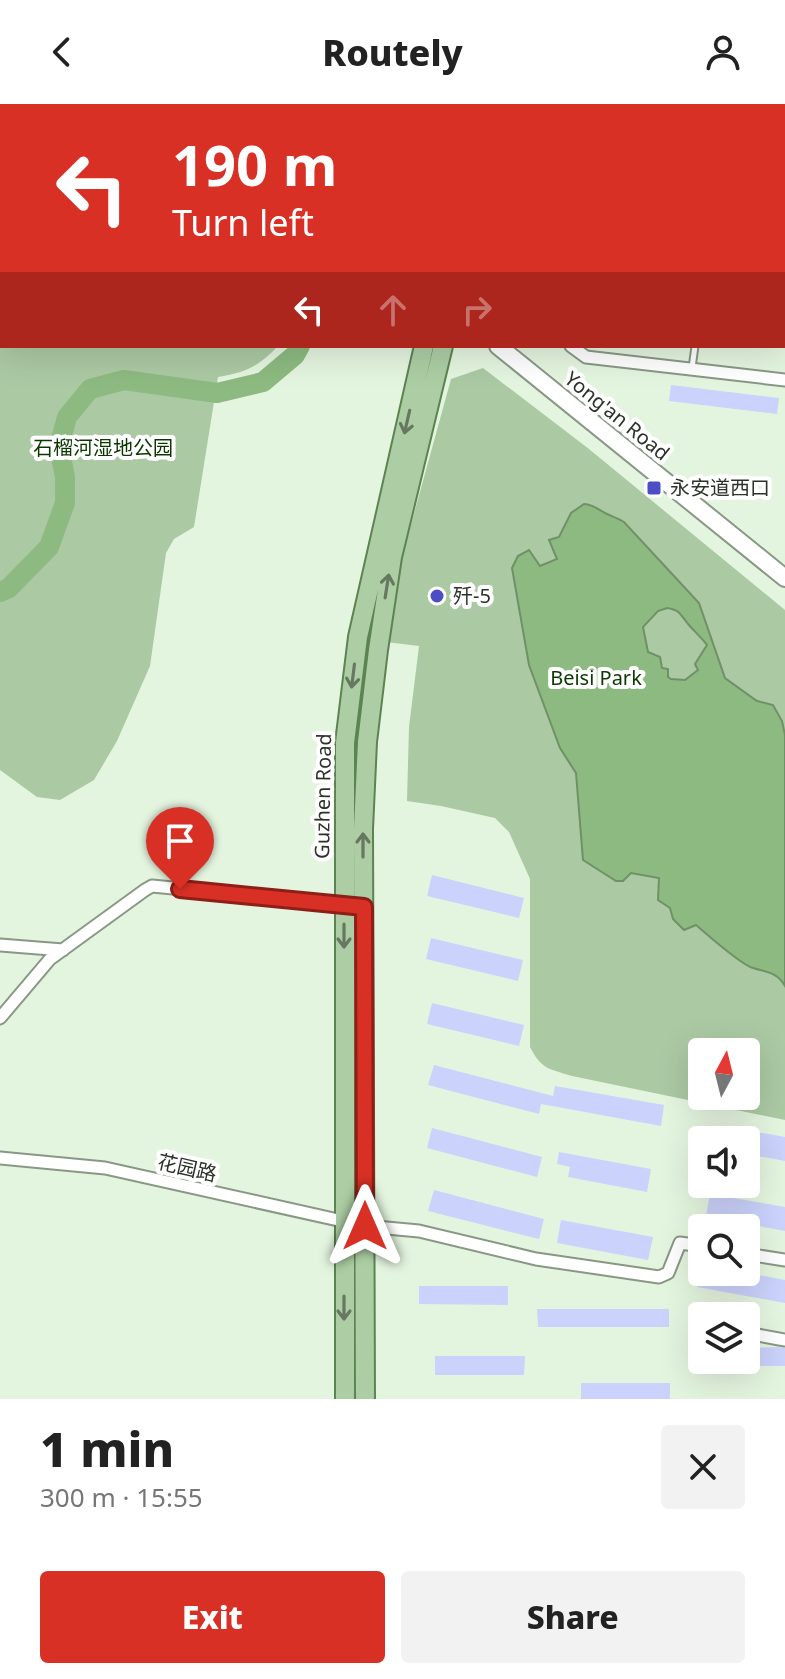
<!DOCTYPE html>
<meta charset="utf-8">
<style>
body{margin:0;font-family:"Noto Sans","Noto Sans SC",sans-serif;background:#f2f2f2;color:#222;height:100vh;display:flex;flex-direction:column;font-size:30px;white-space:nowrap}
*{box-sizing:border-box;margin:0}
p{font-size:26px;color:#767676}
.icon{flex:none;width:44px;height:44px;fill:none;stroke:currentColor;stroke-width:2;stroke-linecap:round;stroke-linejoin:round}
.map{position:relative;height:1295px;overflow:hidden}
.details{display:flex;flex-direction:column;background:#fff;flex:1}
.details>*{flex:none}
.top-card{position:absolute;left:0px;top:0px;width:786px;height:244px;box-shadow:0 8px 32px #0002;background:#d93025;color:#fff;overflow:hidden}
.needle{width:52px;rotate:7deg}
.controls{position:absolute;left:688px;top:934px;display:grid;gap:16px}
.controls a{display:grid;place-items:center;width:72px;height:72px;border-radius:8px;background:#fff;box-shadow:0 8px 32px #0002;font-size:40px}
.pin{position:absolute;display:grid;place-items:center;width:68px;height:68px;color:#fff;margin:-82px -34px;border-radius:50% 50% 50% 0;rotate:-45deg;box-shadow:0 0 8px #0007}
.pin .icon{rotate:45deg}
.me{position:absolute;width:88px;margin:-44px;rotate:0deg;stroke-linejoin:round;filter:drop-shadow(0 0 6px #0008)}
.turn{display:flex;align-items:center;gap:28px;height:168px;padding:0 40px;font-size:36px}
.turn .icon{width:104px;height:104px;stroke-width:2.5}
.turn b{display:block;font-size:56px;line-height:68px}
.lanes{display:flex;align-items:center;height:76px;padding:0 40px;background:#0003;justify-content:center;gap:40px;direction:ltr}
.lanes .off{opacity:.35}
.round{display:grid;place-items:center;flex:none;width:84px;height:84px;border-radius:8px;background:#f2f2f2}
.summary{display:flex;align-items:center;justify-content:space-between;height:136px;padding:0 40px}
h1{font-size:48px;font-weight:800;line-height:60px}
.button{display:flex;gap:16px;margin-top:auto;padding:16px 40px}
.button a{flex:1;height:92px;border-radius:8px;background:#d93025;color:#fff;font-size:32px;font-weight:800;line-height:92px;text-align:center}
.button a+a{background:#f2f2f2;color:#222}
header{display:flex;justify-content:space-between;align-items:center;height:104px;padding:0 40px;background:#fff;font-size:36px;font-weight:800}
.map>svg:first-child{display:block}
.green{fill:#abc9a3;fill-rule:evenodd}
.water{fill:#8dba81;stroke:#709167;stroke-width:2;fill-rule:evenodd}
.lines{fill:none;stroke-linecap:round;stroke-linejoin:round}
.river{stroke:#8dba81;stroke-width:20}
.building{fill:#cbd2fb}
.lane-casing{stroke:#899885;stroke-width:9}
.street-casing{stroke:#899885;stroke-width:15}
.secondary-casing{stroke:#899885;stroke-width:20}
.primary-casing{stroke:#5c8352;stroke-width:22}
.lane{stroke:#fff;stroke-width:5}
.street{stroke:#fff;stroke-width:11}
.secondary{stroke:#fff;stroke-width:16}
.primary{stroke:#adcea4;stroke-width:18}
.oneway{stroke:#667860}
.route-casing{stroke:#8d1f18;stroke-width:20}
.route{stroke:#d93025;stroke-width:14}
.poi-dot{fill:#4b4ec4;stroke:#fff;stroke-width:3}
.labels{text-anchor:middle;stroke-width:8;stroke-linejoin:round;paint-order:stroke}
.street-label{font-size:20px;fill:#2b3229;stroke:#fff}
.park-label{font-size:20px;fill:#0c3800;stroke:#fff}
.poi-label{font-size:20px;fill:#2b3229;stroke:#fff;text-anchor:start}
</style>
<header><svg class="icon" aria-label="back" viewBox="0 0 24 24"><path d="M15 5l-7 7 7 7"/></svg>Routely<svg class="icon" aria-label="person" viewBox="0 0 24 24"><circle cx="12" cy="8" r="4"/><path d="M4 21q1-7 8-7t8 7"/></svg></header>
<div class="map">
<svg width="785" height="1295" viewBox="0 0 785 1295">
<rect width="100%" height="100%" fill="#e4f5df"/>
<path class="green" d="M2,210V242H278C258,263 246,268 218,273L194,423L174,435L166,449L150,562L117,637L94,676L60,696L37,693L0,666V216Z
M483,264L589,345L785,506V1016L572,972C549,965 541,965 530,943V775L509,728L495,714L441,702L407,697L409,623L419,542L386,538L398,468L451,275ZM702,948H746V992H702Z"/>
<path class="water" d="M584,400C595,401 598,406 607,410C613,413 618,414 624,418L699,499L725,574L757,597L773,601L782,617L785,631V882C777,868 766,868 753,864C740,860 708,831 696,821L684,826L673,815L670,804L658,796L659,774L631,769L623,777H616L583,756L576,669L560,644L529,561L512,464L518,452L529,446L540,462L557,455L549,436L559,433L571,409ZM667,504C680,506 680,510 688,520C694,527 701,533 707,541L695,560L698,566L685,576L671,575L668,573V565L662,564L660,553L648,548L643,523L658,507Z"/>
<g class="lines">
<path class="river" d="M383,0L384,2
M0,488L9,484L49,443L65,399V373L59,343L67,313L90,285L124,276L217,289L263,278L295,251L300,242"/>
</g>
<path class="building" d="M671,281L779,294L777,310L669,297Z
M432,771L524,794L519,814L427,792Z
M431,834L523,856L518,877L426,855Z
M432,899L524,921L519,942L427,920Z
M434,961L553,992L555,982L664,1001L661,1022L541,1000L539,1010L428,981Z
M730,1023L785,1033V1057L746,1050V1036H728Z
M432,1024L542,1053L537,1073L427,1044Z
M559,1048L651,1065L647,1088L568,1073L570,1063L557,1060Z
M434,1086L544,1115L539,1135L428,1107Z
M710,1090L785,1103V1127L706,1112Z
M561,1116L653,1133L648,1156L557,1139Z
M699,1168H743L785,1176V1199L697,1183Z
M419,1182H508V1201L419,1200Z
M537,1205H669V1223H538Z
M778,1243L785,1244V1262H746V1244Z
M435,1252H525L524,1271H435Z
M581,1279H670V1295H581Z"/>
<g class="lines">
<defs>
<path id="lane" d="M784,12H785
M784,86H785
M784,137L785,136
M784,207H785
M692,264L695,242"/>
<path id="street" d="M224,0L226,2
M746,2L748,0
M571,242L586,253L785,276
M0,841L63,846
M0,914L50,855L145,786L152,782L351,801
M0,1054L105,1064L365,1122L419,1127L536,1155L659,1173L668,1169L680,1139L702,1142
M746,1150L785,1156
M746,1229L785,1236"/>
<path id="secondary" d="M472,0L473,2
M663,2L665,0
M498,242L785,474"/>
<path id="primary" d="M420,0L421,2
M437,0V2
M345,1295V639L358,533L424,242
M365,1295L363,725L367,638L378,546L392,453L443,242"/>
</defs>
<use href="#lane" class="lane-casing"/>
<use href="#street" class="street-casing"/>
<use href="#secondary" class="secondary-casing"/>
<use href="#primary" class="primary-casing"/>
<use href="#lane" class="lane"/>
<use href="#street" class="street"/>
<use href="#secondary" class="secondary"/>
<use href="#primary" class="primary"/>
</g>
<defs><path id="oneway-shaft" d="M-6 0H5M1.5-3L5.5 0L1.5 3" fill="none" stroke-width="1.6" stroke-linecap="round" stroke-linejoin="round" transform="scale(2)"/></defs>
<g class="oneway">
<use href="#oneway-shaft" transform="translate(407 318) rotate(103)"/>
<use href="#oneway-shaft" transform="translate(387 482) rotate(-81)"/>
<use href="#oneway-shaft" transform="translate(353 572) rotate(97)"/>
<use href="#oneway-shaft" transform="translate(363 741) rotate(-90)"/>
<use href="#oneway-shaft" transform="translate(344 832) rotate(90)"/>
<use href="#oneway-shaft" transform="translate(344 1204) rotate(90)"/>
</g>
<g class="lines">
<defs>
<path id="route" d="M180,785L364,803L365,1122"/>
</defs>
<use href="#route" class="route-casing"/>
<use href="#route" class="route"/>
</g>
<g class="poi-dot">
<rect x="646" y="376" width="16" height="16" rx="4"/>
<circle cx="437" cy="492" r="8"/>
</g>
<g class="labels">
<g class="street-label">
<text transform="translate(617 312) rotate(39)" y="7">Yong'an Road</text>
<text transform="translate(323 692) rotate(-89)" y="7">Guzhen Road</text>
<text transform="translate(187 1064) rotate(13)" y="7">花园路</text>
</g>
<g class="park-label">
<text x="103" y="351">石榴河湿地公园</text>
<text x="596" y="581">Beisi Park</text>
</g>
<g class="poi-label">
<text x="670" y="391">永安道西口</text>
<text x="453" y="499">歼-5</text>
</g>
</g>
</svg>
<div class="controls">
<a><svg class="needle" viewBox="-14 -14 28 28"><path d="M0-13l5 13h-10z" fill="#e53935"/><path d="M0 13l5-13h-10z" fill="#767676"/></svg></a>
<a><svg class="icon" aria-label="sound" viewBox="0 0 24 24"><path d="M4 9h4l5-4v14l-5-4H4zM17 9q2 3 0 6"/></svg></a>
<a><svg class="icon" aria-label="search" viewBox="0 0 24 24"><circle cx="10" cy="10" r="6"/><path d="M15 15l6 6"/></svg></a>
<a><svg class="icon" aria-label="layers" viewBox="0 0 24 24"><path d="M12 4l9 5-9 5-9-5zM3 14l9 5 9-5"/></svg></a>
</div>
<div class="pin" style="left:180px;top:785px;background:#d93025"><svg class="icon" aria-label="arrive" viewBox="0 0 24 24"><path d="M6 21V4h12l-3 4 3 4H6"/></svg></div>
<svg class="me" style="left:365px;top:1122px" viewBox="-20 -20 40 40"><path d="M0-17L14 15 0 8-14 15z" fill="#d93025" stroke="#fff" stroke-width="4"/></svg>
<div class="top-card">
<div class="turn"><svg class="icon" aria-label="left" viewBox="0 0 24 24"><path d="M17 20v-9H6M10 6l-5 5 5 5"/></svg><div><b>190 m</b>Turn left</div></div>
<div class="lanes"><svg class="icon" aria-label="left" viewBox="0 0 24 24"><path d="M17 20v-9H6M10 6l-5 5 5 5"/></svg><svg class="icon off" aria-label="ahead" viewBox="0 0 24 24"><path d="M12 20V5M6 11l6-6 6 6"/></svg><svg class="icon off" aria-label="right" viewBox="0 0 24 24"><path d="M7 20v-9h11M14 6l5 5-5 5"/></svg></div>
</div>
</div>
<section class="details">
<div class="summary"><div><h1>1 min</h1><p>300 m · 15:55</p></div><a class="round"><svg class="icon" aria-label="close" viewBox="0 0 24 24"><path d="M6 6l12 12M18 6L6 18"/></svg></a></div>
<div class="button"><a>Exit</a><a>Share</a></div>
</section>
